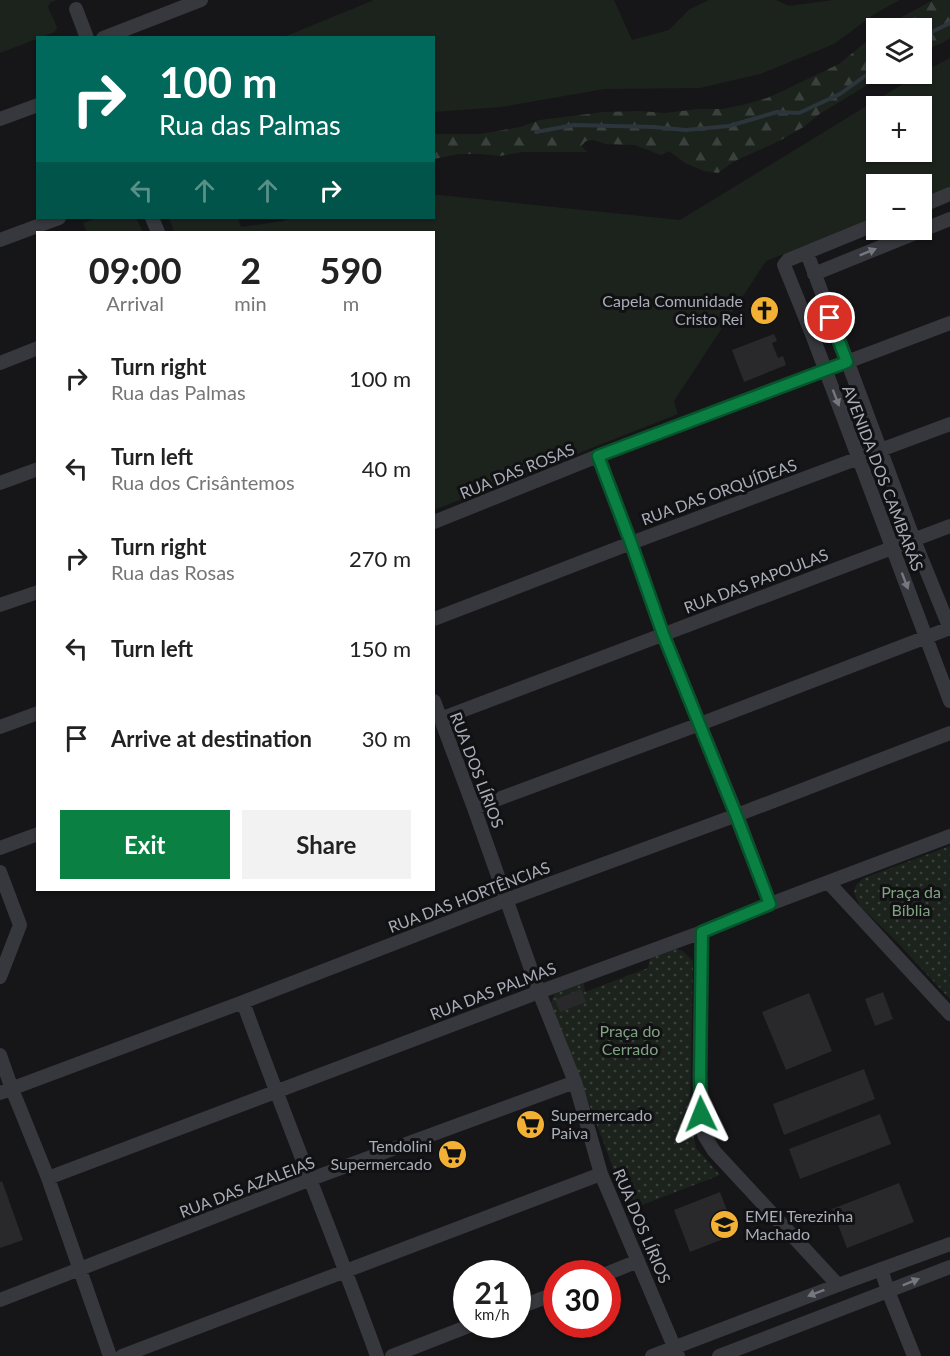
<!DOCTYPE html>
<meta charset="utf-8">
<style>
body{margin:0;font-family:Lato,sans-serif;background:#f2f2f2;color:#222;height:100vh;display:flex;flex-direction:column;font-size:22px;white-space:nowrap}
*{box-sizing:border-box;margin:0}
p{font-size:20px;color:#767676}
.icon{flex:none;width:33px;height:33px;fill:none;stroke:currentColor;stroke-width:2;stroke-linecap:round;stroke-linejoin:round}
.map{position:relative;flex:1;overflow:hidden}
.details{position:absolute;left:36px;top:231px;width:399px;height:660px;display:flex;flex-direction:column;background:#fff;border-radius:0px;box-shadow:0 2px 4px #0004}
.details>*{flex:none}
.hud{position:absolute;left:36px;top:36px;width:399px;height:183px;border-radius:0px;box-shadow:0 2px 4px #0004;background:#00695c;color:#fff;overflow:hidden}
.buttons{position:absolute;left:866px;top:18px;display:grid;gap:12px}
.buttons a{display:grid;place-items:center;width:66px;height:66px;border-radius:0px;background:#fff;box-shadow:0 2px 4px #0004;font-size:30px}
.speed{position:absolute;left:453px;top:1260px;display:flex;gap:12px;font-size:30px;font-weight:700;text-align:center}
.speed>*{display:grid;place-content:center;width:78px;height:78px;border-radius:50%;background:#fff;box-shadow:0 2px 4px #0004;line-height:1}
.speed small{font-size:15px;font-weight:400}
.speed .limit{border:9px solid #d22;background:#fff;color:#111}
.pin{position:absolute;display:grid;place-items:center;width:51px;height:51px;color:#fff;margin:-26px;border:3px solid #fff;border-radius:50%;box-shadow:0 2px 6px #0007}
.me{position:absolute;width:66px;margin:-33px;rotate:358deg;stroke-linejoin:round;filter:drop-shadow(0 0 4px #0008)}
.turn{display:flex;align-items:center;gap:21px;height:126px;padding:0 24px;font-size:27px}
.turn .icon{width:78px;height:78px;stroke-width:2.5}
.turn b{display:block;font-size:42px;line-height:51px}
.lanes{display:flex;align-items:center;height:57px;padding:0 24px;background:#0003;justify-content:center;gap:30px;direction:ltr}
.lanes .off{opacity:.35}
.eta{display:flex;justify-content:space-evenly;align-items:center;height:102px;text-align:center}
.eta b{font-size:36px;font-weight:700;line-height:42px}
.cta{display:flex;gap:12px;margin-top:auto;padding:12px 24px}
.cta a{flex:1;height:69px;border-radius:0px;background:#0b8043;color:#fff;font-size:24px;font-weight:700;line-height:69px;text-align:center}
.cta a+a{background:#f2f2f2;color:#222}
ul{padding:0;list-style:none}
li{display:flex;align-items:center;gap:18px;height:90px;padding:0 24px}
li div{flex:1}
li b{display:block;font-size:22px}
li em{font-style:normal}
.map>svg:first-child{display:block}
.grass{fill:#1c231d;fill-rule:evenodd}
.forest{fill:url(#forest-firs)}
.park{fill:url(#park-dots)}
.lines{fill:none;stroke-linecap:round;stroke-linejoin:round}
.stream{stroke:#2c353c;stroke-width:4}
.building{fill:#29292c}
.minor{stroke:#37383d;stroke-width:14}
.oneway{fill:#757881}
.route-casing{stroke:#07532c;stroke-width:15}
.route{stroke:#0b8043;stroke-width:10}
.labels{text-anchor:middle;stroke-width:6;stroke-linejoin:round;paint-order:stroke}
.poi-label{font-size:16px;fill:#a8adb8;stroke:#111113;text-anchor:end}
.street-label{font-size:16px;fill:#a8adb8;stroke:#111113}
.park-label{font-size:16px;fill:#7fa381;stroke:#111113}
</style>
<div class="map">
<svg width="950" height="1356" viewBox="0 0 950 1356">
<defs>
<pattern id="forest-firs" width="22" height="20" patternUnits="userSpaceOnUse" patternTransform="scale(1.5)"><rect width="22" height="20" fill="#1c231d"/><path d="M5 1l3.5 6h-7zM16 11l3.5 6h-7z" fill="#3a403c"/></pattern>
<pattern id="park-dots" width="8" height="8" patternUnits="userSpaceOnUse" patternTransform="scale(1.5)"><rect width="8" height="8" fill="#1c231d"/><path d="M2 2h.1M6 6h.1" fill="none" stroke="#3a403c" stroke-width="1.8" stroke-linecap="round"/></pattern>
</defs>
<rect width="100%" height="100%" fill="#161618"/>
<path class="grass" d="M0,0H57L51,2L48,7L57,27L55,32L0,53Z
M374,0H614L632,40L669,30L690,9L709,0H776L789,6L833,0H900L876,13L834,44L760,74L700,88L605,89L501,107L434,112V38L284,37Z
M950,58V188L921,200V184H876V218L766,261L674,401L678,414L434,510V232H174L169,218H238L241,227L283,221L291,218H434V195H439L680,220L919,74ZM876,106H921V152H876Z
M97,218H136L143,232H87L83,223Z"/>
<path class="forest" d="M933,0H950V38L942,43L921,52V28H882Z
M876,34V74H885L818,115L805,126L781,140L733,162L718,173L704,171L685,163L669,151L661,155L635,145L606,144L593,140L586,141L581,146L587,152H522L500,156L481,154H459L434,159V134H481L520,127L540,120L604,112L639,111L665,113L699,109H722L747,104L767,98L783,91L839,64Z"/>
<path class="park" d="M950,846V999L896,941L859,905L854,892L856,885L864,878Z
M676,949L683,951L693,961L690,1117L696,1148L720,1175L629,1210L551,1003L554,994L584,983L585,992L648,968L650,958Z"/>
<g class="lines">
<path class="stream" d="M921,37L950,23
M536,132L574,125L653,127L686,130L729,126L777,112L799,113L840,94L876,68"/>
</g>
<path class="building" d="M774,334L777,341L772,343L778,358L783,356L786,365L744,382L732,350Z
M581,989L586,1002L560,1012L555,1000Z
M883,992L893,1019L875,1026L865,999Z
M809,993L832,1051L786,1070L762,1012Z
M864,1069L875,1099L784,1135L773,1104Z
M880,1114L891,1144L800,1179L789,1149Z
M2,1181L23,1240L0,1248V1182Z
M899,1183L914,1222L847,1248L832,1209Z
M720,1192L736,1234L690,1252L674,1210Z"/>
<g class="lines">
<path class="minor" d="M76,9L87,38
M103,38L201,0
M0,119L38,105
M921,206L950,194
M152,218L158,232
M876,224L788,260L784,265L813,337L950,701
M0,240L59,218
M807,253L914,540L950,629
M814,274L950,219
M0,363L38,348
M598,456L631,543L663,634L737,815L770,904
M0,483L38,469
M434,522L598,456L950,323
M0,605L38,592
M434,619L631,543L950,424
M434,701L474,808L539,992L575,1082L601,1174L678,1356
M440,719L950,526
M0,727L38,713
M474,808L700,724L950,628
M0,848L38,834
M0,872L20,925L0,977
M828,882L950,1014
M702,932L700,1075L701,1114L704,1135L714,1151L838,1285
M243,1002C286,1121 334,1237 377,1356
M0,1055L12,1089L48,1178L110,1356
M0,1093L243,1002L506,900L737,815L950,733
M48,1178L539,992L702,932L770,904L950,836
M881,1269L888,1291L914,1356
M606,1274L638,1261
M0,1300L311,1179L575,1082
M518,1308L556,1293
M122,1356L601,1174
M392,1356L474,1324
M652,1356L838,1285L950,1244
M719,1356L950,1267"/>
</g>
<defs><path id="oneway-solid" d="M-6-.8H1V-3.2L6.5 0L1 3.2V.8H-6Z" transform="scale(1.5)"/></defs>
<g class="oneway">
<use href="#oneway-solid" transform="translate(868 252) rotate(-22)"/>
<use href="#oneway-solid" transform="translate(836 398) rotate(69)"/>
<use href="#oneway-solid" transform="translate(905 581) rotate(69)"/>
<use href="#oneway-solid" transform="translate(911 1282) rotate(-22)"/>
<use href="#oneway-solid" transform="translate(816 1293) rotate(159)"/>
</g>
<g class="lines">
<defs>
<path id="route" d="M701,1114L700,1075L702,932L770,904L736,815L663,634L631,543L598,456L847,362L830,318"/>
</defs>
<use href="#route" class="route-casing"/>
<use href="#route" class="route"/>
</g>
<defs>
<symbol id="church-disc" viewBox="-11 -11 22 22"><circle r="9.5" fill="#f2b134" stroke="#111113"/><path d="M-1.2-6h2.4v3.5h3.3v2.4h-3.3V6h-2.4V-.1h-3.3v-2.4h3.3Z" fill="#111"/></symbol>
<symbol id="supermarket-disc" viewBox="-11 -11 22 22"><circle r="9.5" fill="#f2b134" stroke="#111113"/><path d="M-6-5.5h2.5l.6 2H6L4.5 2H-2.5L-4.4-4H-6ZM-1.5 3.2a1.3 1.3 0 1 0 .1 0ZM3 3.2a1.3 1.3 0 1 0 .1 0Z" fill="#111"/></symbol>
<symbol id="school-disc" viewBox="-11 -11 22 22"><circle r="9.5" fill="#f2b134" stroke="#111113"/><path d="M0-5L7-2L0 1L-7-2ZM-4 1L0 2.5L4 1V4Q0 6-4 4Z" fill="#111"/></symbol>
</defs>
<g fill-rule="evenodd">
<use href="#church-disc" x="748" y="294" width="33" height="33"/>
<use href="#supermarket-disc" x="514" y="1108" width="33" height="33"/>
<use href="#supermarket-disc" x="436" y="1138" width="33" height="33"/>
<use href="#school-disc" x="708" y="1208" width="33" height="33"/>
</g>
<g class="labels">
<g class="poi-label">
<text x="743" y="307">Capela Comunidade<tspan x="743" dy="18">Cristo Rei</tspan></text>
<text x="551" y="1121" text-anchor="start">Supermercado<tspan x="551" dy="18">Paiva</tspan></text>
<text x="432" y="1152">Tendolini<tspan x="432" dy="18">Supermercado</tspan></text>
<text x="745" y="1222" text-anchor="start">EMEI Terezinha<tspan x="745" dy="18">Machado</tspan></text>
</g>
<g class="street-label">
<text transform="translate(517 471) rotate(-22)" y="6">RUA DAS ROSAS</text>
<text transform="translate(883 478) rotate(69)" y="6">AVENIDA DOS CAMBARÁS</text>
<text transform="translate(719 492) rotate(-20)" y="6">RUA DAS ORQUÍDEAS</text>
<text transform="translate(756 581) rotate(-21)" y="6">RUA DAS PAPOULAS</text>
<text transform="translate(477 770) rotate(69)" y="6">RUA DOS LÍRIOS</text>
<text transform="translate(469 897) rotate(-21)" y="6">RUA DAS HORTÊNCIAS</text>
<text transform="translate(493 991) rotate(-21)" y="6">RUA DAS PALMAS</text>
<text transform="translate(247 1187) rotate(-21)" y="6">RUA DAS AZALEIAS</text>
<text transform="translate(642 1226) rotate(67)" y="6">RUA DOS LÍRIOS</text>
</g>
<g class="park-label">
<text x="911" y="898">Praça da<tspan x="911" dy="18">Bíblia</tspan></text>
<text x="630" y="1037">Praça do<tspan x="630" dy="18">Cerrado</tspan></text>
</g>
</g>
</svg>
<div class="buttons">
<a><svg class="icon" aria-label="layers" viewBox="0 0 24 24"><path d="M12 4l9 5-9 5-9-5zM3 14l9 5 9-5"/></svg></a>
<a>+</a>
<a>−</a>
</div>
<div class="speed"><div>21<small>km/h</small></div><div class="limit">30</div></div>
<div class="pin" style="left:830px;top:318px;background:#d93025"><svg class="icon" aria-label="arrive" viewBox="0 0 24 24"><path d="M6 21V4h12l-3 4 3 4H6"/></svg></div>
<svg class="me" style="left:701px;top:1114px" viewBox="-20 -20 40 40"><path d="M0-17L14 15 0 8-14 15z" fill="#0b8043" stroke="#fff" stroke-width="4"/></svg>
<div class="hud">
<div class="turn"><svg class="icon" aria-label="right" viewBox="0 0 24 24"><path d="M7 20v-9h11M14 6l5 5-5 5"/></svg><div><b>100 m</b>Rua das Palmas</div></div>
<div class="lanes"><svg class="icon off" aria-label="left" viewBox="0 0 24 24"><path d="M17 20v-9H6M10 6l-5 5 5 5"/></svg><svg class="icon off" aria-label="ahead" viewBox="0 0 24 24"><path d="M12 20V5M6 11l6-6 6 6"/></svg><svg class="icon off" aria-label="ahead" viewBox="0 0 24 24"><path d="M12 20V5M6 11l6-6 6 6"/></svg><svg class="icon" aria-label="right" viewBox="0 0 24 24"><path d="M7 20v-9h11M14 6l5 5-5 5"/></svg></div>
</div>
<section class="details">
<div class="eta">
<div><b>09:00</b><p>Arrival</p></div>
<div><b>2</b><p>min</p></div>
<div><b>590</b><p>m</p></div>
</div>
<ul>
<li><svg class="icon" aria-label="right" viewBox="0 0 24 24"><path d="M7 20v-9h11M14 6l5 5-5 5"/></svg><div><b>Turn right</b><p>Rua das Palmas</p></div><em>100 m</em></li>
<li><svg class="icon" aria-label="left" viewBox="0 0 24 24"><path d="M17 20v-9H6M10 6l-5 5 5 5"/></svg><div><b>Turn left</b><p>Rua dos Crisântemos</p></div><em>40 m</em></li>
<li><svg class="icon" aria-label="right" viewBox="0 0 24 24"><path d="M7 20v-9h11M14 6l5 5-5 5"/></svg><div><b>Turn right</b><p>Rua das Rosas</p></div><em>270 m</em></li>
<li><svg class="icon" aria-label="left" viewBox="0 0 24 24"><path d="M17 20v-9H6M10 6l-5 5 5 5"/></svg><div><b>Turn left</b></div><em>150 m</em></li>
<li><svg class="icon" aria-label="arrive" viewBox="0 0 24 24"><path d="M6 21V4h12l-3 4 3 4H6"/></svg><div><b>Arrive at destination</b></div><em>30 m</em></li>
</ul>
<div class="cta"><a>Exit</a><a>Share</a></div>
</section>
</div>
